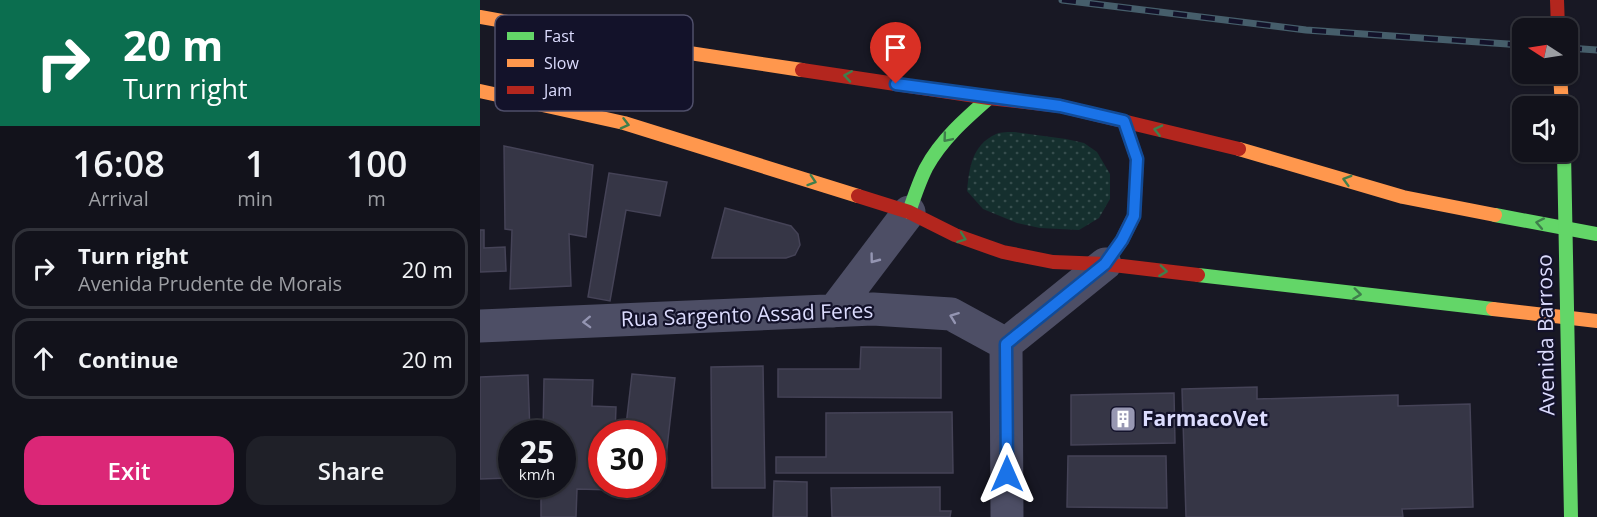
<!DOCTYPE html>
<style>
body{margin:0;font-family:"Open Sans",sans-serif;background:#1f2028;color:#f1f3f6;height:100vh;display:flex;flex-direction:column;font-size:22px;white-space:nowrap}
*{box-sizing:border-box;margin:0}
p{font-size:20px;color:#9c9ea3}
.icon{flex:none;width:33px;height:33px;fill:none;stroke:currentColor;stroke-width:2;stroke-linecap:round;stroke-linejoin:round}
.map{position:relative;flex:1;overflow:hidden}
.sheet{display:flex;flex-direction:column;background:#12121b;width:480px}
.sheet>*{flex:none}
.guide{background:#0b6e4f;color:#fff;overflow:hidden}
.needle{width:39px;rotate:282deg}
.tools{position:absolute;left:1032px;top:18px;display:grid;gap:12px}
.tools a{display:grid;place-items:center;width:66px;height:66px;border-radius:12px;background:#12121b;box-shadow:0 2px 4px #0004,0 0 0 2px #31323a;font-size:30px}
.speed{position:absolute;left:18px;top:420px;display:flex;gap:12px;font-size:30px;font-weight:700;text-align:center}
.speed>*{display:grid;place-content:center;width:78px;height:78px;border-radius:50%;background:#12121b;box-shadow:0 2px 4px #0004,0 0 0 2px #31323a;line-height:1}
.speed small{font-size:15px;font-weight:400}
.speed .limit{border:9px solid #d22;background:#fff;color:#111}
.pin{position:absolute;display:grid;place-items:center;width:51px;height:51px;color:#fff;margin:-62px -26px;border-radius:50% 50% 50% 0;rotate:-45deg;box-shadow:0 0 6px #0007}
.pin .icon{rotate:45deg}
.me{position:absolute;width:66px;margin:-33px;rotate:0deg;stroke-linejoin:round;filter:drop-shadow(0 0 4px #0008)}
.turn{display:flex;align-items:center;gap:21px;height:126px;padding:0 24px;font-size:27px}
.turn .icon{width:78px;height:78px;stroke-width:2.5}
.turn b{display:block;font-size:42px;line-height:51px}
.eta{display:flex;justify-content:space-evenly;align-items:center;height:102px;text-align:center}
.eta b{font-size:36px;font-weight:600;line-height:42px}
.button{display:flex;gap:12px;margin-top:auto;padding:12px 24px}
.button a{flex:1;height:69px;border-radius:18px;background:#db2777;color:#fff;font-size:24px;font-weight:600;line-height:69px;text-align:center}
.button a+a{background:#1f2028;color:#f1f3f6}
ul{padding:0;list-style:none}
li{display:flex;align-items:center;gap:18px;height:81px;margin:0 12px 9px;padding:0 12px;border:3px solid #31323a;border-radius:18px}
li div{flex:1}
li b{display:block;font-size:22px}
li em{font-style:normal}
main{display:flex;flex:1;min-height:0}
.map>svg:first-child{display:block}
.garden{fill:url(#garden-dots)}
.building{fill:#363646;stroke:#454357;stroke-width:1.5}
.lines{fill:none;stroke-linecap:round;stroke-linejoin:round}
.street{stroke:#4d4e65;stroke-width:33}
.fast{stroke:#63d668;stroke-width:14}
.slow{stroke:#ff974d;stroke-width:14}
.jam{stroke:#b3261e;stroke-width:14}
.rail-casing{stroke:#465e6b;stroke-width:7}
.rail{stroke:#13122a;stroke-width:4.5;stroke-dasharray:14;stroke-linecap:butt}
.fast-bridge{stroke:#63d668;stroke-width:14}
.oneway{stroke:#3f7e4c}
.oneway2{stroke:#9495b2}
.route-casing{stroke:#114b97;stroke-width:15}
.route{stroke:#1a73e8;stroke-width:10}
.labels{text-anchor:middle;stroke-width:4.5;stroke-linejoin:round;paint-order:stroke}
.street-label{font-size:21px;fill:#dcdcfe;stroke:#13122a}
.poi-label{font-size:21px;font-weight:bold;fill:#dcdcfe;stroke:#13122a;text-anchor:start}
.key{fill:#13122a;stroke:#4f4f6a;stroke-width:1.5}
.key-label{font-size:16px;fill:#dcdcfe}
</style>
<main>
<section class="sheet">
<div class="guide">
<div class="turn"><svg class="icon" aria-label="right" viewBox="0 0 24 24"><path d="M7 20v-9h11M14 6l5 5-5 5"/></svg><div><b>20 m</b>Turn right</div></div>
</div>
<div class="eta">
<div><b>16:08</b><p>Arrival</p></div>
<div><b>1</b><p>min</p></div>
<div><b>100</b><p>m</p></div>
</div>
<ul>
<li><svg class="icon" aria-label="right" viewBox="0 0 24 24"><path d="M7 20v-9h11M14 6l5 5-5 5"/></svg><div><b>Turn right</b><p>Avenida Prudente de Morais</p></div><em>20 m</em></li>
<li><svg class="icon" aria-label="ahead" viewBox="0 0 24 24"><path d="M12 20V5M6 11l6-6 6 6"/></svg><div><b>Continue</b></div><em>20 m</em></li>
</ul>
<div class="button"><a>Exit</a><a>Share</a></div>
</section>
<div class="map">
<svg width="1117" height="517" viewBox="0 0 1117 517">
<defs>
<pattern id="garden-dots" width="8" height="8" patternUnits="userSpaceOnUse" patternTransform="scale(1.5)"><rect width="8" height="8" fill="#152f2e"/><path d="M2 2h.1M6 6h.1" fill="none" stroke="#364d4d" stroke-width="1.8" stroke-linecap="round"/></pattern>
</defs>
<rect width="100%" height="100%" fill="#181824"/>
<path class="garden" d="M535,132L586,139L604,143L617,152L630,174V199L619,218L599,230L560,228L537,223L503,209L487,191C489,168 492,145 516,134C521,132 529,132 535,132Z"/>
<path class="building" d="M24,146L113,165L106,237L89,234L91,286L30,289L32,230L25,229Z
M129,173L187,182L180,216L146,210L130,301L108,297Z
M245,208L311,226L318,234L320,245L315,255L306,258H232Z
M0,230H4V248L25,247L26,271L0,272Z
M381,347L461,348V398L298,397V369H380Z
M283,366L285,488H232L231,367Z
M152,374L195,378L184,474L172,473V434H145Z
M48,375L50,434H32V478L0,479V377Z
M64,379L113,380L112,406L136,407L135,434H122V484H134V490L97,489L96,517H61V484H82V434H63Z
M777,387V399L918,395V406L990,404L993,507L922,509L923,517H706L702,389Z
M694,393L695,443L591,445V395Z
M472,412L473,473H296V457H346V413Z
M588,456H686L687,508L587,507Z
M294,481L327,482V517H293Z
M460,487V511H471L470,517H352L351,488Z"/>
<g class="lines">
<path class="street" d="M354,311L429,212
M0,326L393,309L471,314L526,344
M526,344L527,517
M526,344L625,264"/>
<path class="fast" d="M429,212C434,197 439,182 446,168C461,140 485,119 509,98
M1015,215L1117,234
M718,275L1013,309"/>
<path class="slow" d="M0,17L183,49L322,70
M1080,74L1082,106
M0,91L144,123L378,196
M759,149L923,197L1015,215
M1013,309L1117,321"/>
<path class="jam" d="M1077,0L1078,28
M322,70L509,98L580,106L759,149
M378,196L429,212L475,235L523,252L573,262L625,264L718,275
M625,264L642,240L654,216L657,159L644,121"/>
<defs>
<path id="rail" d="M582,0L826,30L1042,45
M1088,48L1117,50"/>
</defs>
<use href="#rail" class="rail-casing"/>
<use href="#rail" class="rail"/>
<path class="fast-bridge" d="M1084,152L1091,517"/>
</g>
<defs><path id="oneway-chevron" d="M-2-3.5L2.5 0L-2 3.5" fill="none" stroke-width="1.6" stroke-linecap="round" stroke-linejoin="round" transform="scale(1.5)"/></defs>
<g class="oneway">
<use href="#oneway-chevron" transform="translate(368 76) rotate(-171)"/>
<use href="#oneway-chevron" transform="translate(145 124) rotate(15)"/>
<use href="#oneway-chevron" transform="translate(678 130) rotate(-167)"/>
<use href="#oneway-chevron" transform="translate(467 138) rotate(130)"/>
<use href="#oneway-chevron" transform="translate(867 180) rotate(-164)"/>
<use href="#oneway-chevron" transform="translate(332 181) rotate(18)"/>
<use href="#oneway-chevron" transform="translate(1060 223) rotate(-169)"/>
<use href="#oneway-chevron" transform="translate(482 238) rotate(20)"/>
<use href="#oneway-chevron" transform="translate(683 271) rotate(7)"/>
<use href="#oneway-chevron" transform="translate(877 294) rotate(7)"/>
</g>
<g class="oneway2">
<use href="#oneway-chevron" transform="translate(394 259) rotate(127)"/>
<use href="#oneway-chevron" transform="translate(474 317) rotate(-159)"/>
<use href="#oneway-chevron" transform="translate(107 322) rotate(178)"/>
</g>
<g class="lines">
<defs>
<path id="route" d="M416,84L580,106L644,121L657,159L654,216L642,240L625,264L526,344L527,474"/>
</defs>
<use href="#route" class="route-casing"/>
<use href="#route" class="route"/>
</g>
<defs>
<symbol id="building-square" viewBox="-11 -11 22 22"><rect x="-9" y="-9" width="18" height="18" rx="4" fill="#9797b2" stroke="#13122a"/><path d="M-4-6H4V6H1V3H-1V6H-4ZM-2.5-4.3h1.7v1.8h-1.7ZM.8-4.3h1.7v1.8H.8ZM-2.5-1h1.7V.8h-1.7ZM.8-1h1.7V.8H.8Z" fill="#fff"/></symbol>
</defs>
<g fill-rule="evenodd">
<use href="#building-square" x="628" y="404" width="30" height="30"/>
</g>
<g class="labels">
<g class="street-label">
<text transform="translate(267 315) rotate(-2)" y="7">Rua Sargento Assad Feres</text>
<text transform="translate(1066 335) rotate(-91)" y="7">Avenida Barroso</text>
</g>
<g class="poi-label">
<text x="662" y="426">FarmacoVet</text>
</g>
</g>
<rect x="15" y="15" width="198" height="96" rx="9" class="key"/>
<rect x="27" y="32" width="27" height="8" fill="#63d668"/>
<rect x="27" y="59" width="27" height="8" fill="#ff974d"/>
<rect x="27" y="86" width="27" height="8" fill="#b3261e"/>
<g class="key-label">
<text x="64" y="42">Fast</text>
<text x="64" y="69">Slow</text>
<text x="64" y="96">Jam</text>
</g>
</svg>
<div class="tools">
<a><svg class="needle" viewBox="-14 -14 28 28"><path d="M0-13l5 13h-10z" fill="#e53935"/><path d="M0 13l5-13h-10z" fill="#9c9ea3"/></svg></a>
<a><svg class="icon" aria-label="sound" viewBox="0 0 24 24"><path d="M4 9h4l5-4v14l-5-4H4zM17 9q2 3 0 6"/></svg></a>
</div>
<div class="speed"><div>25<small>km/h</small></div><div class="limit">30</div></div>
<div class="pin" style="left:416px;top:84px;background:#d93025"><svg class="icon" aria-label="arrive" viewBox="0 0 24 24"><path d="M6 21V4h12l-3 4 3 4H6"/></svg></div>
<svg class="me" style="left:527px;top:474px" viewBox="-20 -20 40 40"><path d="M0-17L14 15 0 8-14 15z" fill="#1a73e8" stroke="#fff" stroke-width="4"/></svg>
</div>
</main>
